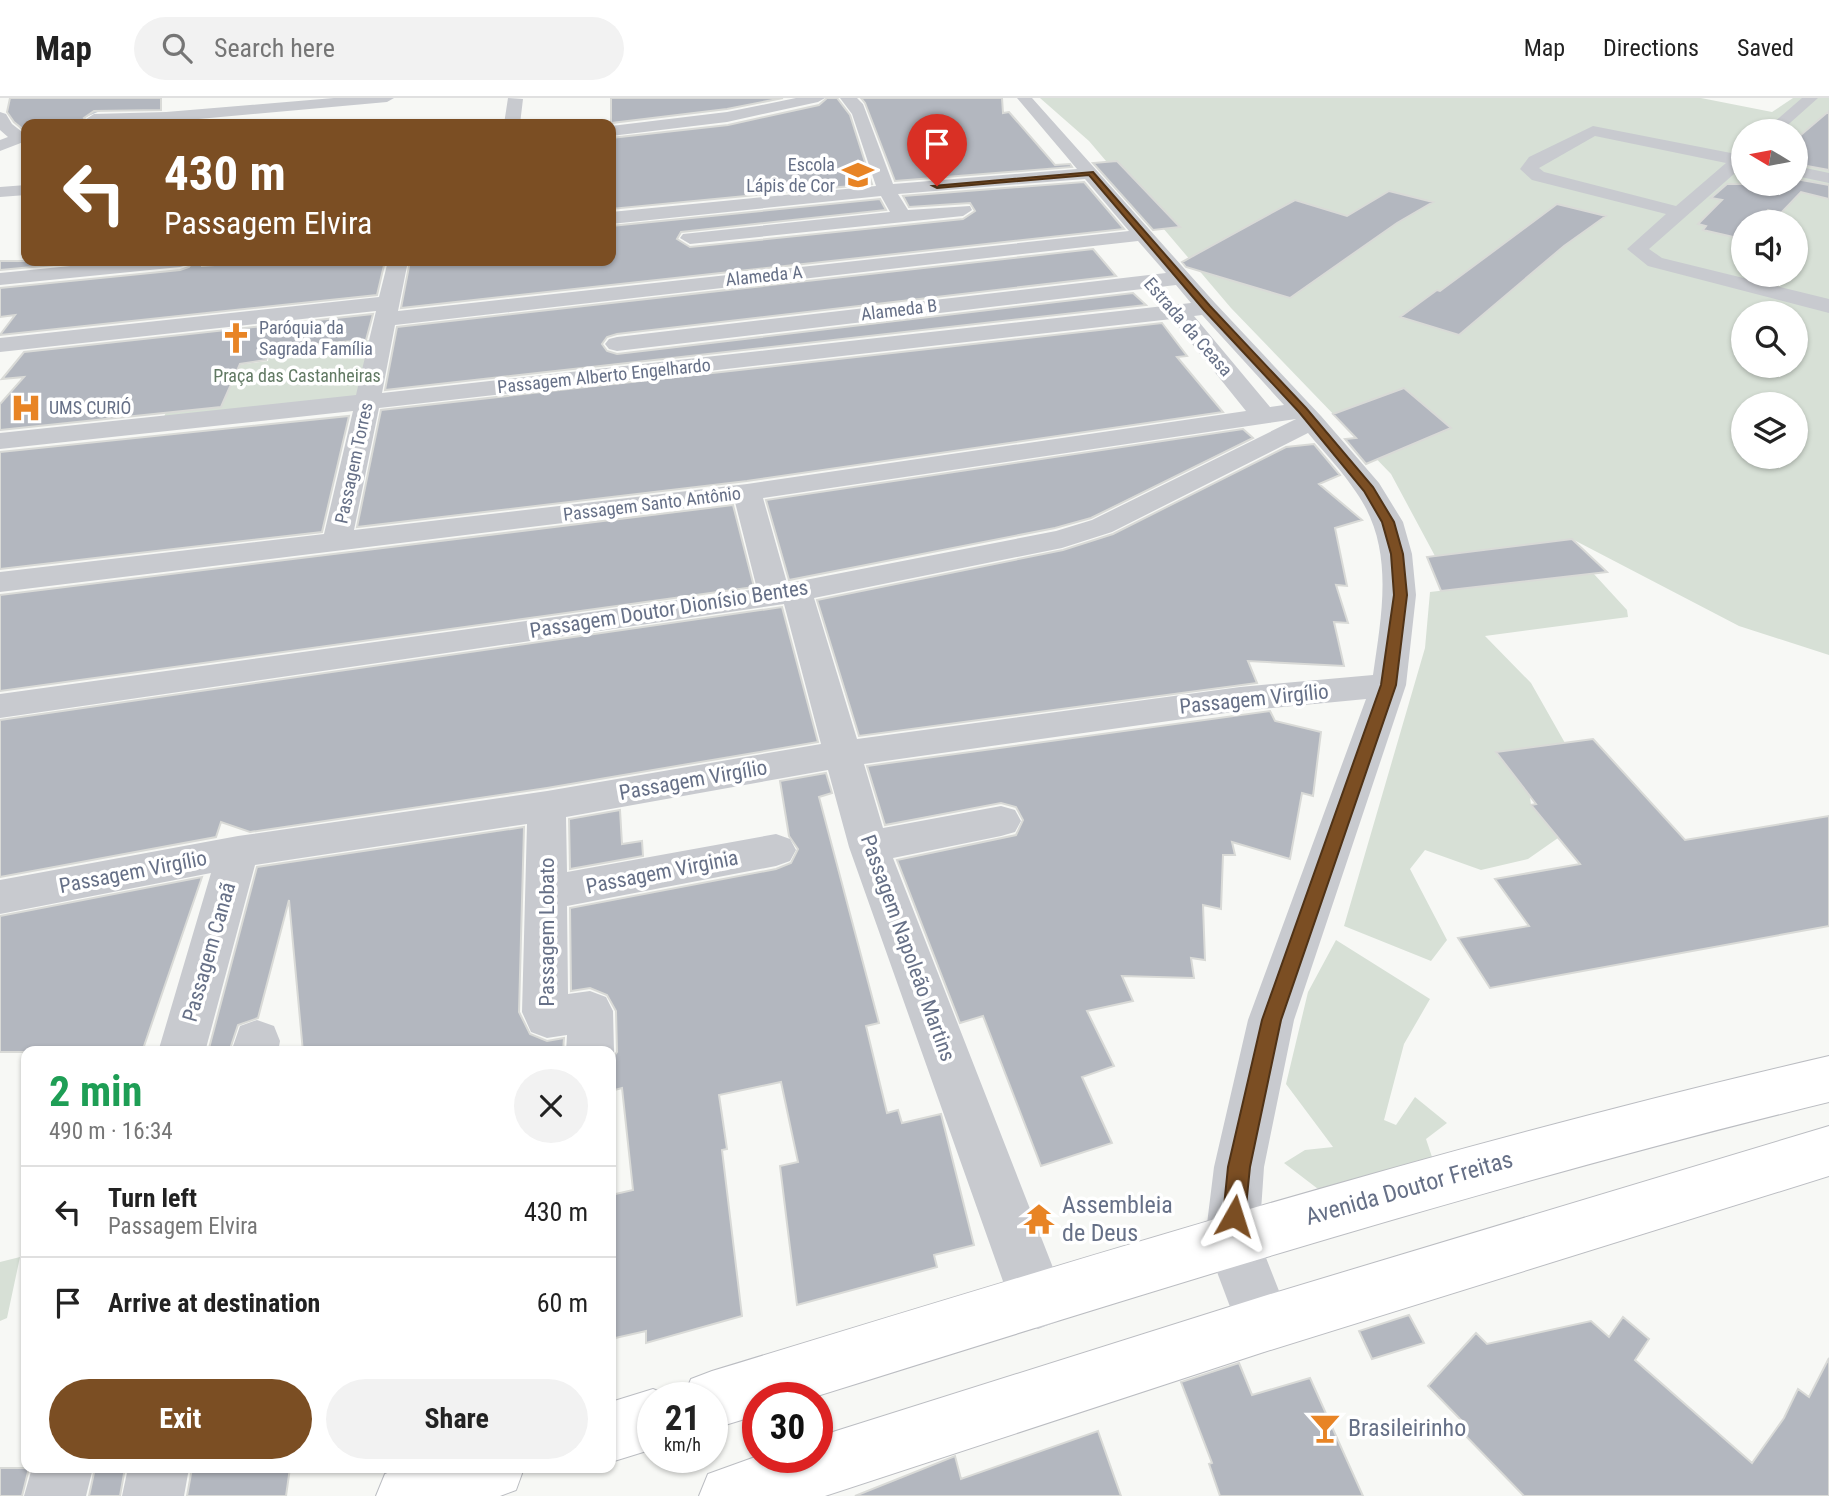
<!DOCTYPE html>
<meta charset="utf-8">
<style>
body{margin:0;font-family:"Roboto Condensed",sans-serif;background:#f2f2f2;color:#222;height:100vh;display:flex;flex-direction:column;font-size:26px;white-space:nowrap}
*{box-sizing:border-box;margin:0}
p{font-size:23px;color:#767676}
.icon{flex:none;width:38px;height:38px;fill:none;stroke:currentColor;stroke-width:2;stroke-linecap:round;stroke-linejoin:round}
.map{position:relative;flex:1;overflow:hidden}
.panel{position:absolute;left:21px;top:948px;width:595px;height:427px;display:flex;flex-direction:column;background:#fff;border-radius:14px;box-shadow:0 2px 5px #0004}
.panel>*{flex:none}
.hud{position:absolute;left:21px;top:21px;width:595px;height:147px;border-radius:14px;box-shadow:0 2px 5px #0004;background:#7b4e23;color:#fff;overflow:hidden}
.needle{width:46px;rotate:280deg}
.tools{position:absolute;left:1731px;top:21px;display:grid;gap:14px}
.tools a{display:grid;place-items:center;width:77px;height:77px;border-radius:50%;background:#fff;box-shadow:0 2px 5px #0004;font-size:35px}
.speed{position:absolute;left:637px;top:1284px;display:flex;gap:14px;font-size:35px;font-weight:700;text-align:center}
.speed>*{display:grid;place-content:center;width:91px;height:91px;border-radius:50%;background:#fff;box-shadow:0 2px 5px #0004;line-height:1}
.speed small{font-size:18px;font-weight:400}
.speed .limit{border:10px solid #d22;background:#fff;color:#111}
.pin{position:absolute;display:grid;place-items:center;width:60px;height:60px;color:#fff;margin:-72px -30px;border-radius:50% 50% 50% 0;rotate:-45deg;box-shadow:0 0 7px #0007}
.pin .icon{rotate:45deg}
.me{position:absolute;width:77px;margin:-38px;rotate:6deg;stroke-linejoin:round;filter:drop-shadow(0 0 5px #0008)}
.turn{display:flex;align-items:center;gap:24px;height:147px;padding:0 28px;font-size:32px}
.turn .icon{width:91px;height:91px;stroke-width:2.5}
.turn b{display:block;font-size:49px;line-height:60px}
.round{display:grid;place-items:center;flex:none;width:74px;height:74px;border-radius:37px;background:#f2f2f2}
.head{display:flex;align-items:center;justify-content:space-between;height:119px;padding:0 28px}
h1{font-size:42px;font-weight:700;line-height:52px;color:#1e9e55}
.action{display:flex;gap:14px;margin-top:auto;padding:14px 28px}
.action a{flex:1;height:80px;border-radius:42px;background:#7b4e23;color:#fff;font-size:28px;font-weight:700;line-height:80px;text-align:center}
.action a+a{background:#f2f2f2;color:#222}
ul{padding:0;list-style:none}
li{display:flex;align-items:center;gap:21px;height:91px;padding:0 28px;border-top:2px solid #e0e0e0}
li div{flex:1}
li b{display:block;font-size:26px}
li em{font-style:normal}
header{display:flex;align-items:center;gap:42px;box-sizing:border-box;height:98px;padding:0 35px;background:#fff;border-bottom:2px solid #e0e0e0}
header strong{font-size:33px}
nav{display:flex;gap:38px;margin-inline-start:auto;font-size:24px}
.search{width:490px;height:63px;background:#f2f2f2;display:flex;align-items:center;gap:18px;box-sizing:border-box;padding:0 24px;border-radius:38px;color:#767676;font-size:26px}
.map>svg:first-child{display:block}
.green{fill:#d7e0d6;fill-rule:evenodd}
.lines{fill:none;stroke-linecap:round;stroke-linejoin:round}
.stream{fill:#c5cbd2;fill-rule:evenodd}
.building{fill:#b3b7bf;stroke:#d9dad7;stroke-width:2}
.major-casing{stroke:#bbbdc2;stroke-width:2}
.minor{fill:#c8cacf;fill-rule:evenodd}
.major{fill:#fff;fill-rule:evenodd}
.route{fill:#7b4e23;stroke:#503317;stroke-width:2}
.labels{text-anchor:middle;stroke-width:7;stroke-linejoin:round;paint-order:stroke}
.far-poi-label{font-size:18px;fill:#667087;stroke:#fff;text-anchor:start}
.far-street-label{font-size:18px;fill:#667087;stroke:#fff}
.far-park-label{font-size:18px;fill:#617963;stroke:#fff}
.street-label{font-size:21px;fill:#667087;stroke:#fff}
.near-street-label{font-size:24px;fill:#667087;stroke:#fff}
.near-poi-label{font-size:24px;fill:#667087;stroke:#fff;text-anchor:start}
</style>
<header>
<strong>Map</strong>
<div class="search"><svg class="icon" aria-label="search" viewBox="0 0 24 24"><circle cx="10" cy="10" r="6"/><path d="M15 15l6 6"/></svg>Search here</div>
<nav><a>Map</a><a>Directions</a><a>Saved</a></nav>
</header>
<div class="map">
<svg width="1829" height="1398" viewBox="0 0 1829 1398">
<rect width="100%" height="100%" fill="#f7f8f5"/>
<path class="green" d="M1040,0H1701L1772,14L1793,0H1829V557L1739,528L1572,441L1435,458L1391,376L1231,210L1089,43ZM1743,33H1796V86H1743ZM1743,124H1796V177H1743ZM1743,215H1796V268H1743ZM1743,306H1796V359H1743Z
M371,242L359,302L163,321L184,274L268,263L270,251Z
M1593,475L1627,512L1628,519L1485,538L1531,585L1565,645L1530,699L1531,707L1558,740L1528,761L1481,772L1425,752L1410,771L1447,842L1431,863L1344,828L1425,550L1430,494Z
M1336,842L1430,901L1404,946L1384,1022L1396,1027L1415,999L1447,1025L1426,1041L1433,1062L1322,1094L1284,1065L1305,1052L1333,1049L1286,986L1308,894Z
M20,1159L7,1220L0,1223V1164Z"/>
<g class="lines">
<path class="stream" d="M125,0H130L70,26H65Z"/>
</g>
<path class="building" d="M10,0H161V12L94,13L84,20L89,26H26V34L14,24L7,14Z
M611,0H783L727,11L611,25Z
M827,0H837L850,17L872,86L611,111V40L728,27L819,7Z
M861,0H1002L1003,15L1009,14L1055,67L1070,66L1072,69L895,83L865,5Z
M1829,13V72L1796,66V41Z
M1117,63L1180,129L1153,132L1093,65Z
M1796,81L1829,87V101L1801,94L1781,115L1768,112L1757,124H1743L1742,141L1703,132L1706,128L1698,126L1722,102L1711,100L1727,86H1796Z
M1084,84L1124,131L401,210L410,163H534V165L611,163V128L880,101L886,112L681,134L677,141L690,149L963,121L975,113L970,105L909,109L903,98Z
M1389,93L1433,104L1397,125L1290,200L1186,169L1182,164L1295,102L1347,118Z
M1557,106L1606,118L1564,148L1459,237L1400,219L1437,192L1440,193Z
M1093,151L1116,178L617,236L607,239L602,246L607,253L617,256L1133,195L1146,207L385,292L397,229Z
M0,163H97L0,172Z
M193,163H202V168L269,163H385L377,197L0,237L15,217L0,219V190L180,172L189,169Z
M373,216L366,242L270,250L266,262L240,266L221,309L0,332V306L24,279L2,281L24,254Z
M1162,225L1187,258L1177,259L1223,314L747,383L357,429L381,312Z
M1404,290L1451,330L1366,366L1345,341L1356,340L1333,316Z
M349,318L322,434L0,471V354Z
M1243,331L1253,340L1091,420L1055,430L789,482L766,402Z
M1314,346L1340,377L1319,386L1362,422L1335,430L1347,488L1336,487L1348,525L1334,524L1344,568L1248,563L1257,585L859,638L817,502L1063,452L1113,436L1286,349Z
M733,407L754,489L0,593V497Z
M1572,441L1607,474L1441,493L1427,459Z
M782,509L818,644L547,690L250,734L221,724L216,739L0,779V622Z
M1270,613L1275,623L1321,634L1313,698L1302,695L1290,761L1232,744L1235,757H1223L1221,811L1203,807L1205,862L1191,860L1194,880L1122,878L1133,903L1087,913L1114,968L1082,979L1112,1045L1041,1068L983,918L960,925L897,762L1016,737L1023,722L1016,709L1001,705L885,727L867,668Z
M1593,641L1685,742L1829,718V828L1490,890L1458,840L1529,828L1495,781L1580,766L1531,707L1536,706L1496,654Z
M826,675L832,695L819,699L879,925L866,928L887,1015L898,1012L902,1025L941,1016L974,1147L934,1157L937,1169L797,1207L780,1068L798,1064L781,984L719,997L727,1051L722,1052L742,1218L646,1245V1233L611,1241V1097L633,1092L622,990L611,993V962L617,954L616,913L607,897L590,890L571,893L570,810L776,771L791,765L798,751L789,738L780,683Z
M620,712L622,746L642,743L643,758L570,771L569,721Z
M524,729L519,914L530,936L547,943L564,940L563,954H303L289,802L258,920L238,927L229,954H208L257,769Z
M202,779L142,954H0V818Z
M1409,1217L1424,1245L1372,1261L1359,1233Z
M1623,1219L1649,1241L1635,1262L1752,1365L1784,1320L1798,1291L1809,1299L1829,1260V1398H1524L1459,1331L1464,1325L1428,1288L1476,1235L1487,1246L1591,1223L1609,1239Z
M1239,1265L1252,1297L1310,1280L1363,1398H1220L1209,1366L1212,1365L1181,1284Z
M1098,1333L1121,1398H855L955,1358L961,1381Z
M0,1370H29L22,1398H0Z
M95,1370H125L120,1398H89Z
M192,1370H290L286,1398H187Z"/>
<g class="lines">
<defs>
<path id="major" d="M1829,958V1004C1485,1088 1149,1194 811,1300H758V1317L712,1331V1300H683L691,1281L712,1273C1083,1160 1451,1045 1829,958Z
M1829,1028V1078L1264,1254L825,1398H699L708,1376L758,1358L817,1360V1339L1264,1198Z
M653,1291L674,1300H653V1351L611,1364V1304Z
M399,1370H524L516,1392L500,1398H376L385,1376Z"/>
</defs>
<use href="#major" class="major-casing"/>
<path class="minor" d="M334,0H394L387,4L166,24L94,26L86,21L94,16L166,14Z
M508,0L523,1L520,26H504Z
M796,0H825L818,4L727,24L611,38V28L727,14Z
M840,0H857L863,6L893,86L1077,71L1017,0H1032L1215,205L1321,318L1379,385L1403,424L1412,456L1416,497L1406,587L1294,922L1264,1069L1259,1142L1292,1226L1284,1246L1264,1254L1244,1246L1205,1142L1214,1069L1248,922L1366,601L1240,613L864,666L883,730L1001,708L1015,712L1021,723L1015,734L1001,738L893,760L1066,1203L1058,1223L1038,1231L1018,1223L1010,1203L849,749L828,672L566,719L567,774L776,736L790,741L796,752L790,763L776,768L567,808L568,896L590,893L606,899L613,913L614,954L611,960V954H566L567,937L547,940L531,934L522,914L527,726L255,767L205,954H158L211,775L0,816V782L238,738L547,693L821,646L784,506L0,620V596L757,491L735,404L0,494V474L324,436L353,313L0,351V335L356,297L376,213L0,254V240L379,199L388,163H408L398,213L1129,133L1085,81L898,96L908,112L970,108L972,112L963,118L690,146L680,140L683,136L890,114L881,98L611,126V114L876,88L852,16ZM1138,143L1166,175L617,239L609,241L605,246L609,251L617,253L1176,187L1191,205L382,295L395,227ZM1202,217L1284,307L1270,309L1194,218ZM1172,221L1246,313L747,386L354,432L379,310ZM1296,321L1092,422L1056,433L800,483L787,485L763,400ZM1308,335C1324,354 1342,373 1356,394C1395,449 1382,514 1373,577L1240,589L857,641L814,500L1062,450L1112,434Z
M1802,0H1818L1781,33H1764Z
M0,14L6,16L12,26L26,37V43L0,53V42L8,39L0,32Z
M1593,28L1736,56L1743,54V68L1649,151L1662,160L1829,201V215L1648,168L1627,151L1666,116L1532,82L1520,71L1529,59ZM1595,38L1726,65L1676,108L1544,74L1539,70Z
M1796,68L1829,75V85L1796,78Z
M26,87V97L0,99V89Z
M121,163H190L187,167L180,169L0,187V175Z
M257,922L274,928L280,943L278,954H231L240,928Z
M32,1370H93L86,1398H24Z
M128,1370H189L184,1398H122Z"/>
<use href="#major" class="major"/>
</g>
<path class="route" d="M1093,74L1210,208L1306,310L1373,389L1394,424L1403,456L1407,497L1396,587L1281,922L1250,1069L1245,1118L1242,1126L1234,1129L1226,1126L1223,1118L1228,1069L1262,922L1381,587L1394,497L1391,456L1382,424L1364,393L1299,314L1204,212L1089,77L937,90L933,88Z"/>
<defs>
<symbol id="school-bare" viewBox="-9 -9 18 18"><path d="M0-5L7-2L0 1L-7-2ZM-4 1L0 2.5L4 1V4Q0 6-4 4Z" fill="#e88425" stroke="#fff" stroke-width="2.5" paint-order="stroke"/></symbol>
<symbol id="church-bare" viewBox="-9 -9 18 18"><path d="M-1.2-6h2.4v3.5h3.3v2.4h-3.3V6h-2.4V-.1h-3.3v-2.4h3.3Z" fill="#e88425" stroke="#fff" stroke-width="2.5" paint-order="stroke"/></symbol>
<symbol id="hospital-bare" viewBox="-9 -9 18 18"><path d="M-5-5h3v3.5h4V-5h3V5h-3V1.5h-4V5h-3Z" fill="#e88425" stroke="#fff" stroke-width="2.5" paint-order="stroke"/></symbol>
<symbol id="temple-bare" viewBox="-9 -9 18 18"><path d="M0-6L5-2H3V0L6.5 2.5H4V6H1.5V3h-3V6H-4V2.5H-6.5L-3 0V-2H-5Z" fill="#e88425" stroke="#fff" stroke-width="2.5" paint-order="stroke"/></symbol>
<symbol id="bar-bare" viewBox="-9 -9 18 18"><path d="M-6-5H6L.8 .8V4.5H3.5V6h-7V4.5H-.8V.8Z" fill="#e88425" stroke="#fff" stroke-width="2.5" paint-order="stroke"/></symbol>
</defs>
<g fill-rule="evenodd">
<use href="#school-bare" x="836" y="55" width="44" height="44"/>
<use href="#church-bare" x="214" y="218" width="44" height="44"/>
<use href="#hospital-bare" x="4" y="288" width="44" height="44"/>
<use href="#temple-bare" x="1017" y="1099" width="44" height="44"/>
<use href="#bar-bare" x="1303" y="1308" width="44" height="44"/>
</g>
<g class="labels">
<g class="far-poi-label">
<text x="835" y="73" text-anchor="end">Escola<tspan x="835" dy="21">Lápis de Cor</tspan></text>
<text x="259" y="236">Paróquia da<tspan x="259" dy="21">Sagrada Família</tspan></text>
<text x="49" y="316">UMS CURIÓ</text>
</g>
<g class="far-street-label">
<text transform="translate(764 178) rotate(-6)" y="6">Alameda A</text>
<text transform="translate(899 212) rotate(-7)" y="6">Alameda B</text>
<text transform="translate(1188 229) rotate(49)" y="6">Estrada da Ceasa</text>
<text transform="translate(604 278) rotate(-6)" y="6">Passagem Alberto Engelhardo</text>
<text transform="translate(354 365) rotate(-78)" y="6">Passagem Torres</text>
<text transform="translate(652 406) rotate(-7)" y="6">Passagem Santo Antônio</text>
</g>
<g class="far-park-label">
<text x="297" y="284">Praça das Castanheiras</text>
</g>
<g class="street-label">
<text transform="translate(669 511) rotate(-9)" y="7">Passagem Doutor Dionísio Bentes</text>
<text transform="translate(1254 601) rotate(-6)" y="7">Passagem Virgílio</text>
<text transform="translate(693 682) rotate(-10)" y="7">Passagem Virgílio</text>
<text transform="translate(133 774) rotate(-11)" y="7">Passagem Virgílio</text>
<text transform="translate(662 774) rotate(-11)" y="7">Passagem Virginia</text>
<text transform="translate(547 834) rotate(-90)" y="7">Passagem Lobato</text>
<text transform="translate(908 850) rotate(70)" y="7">Passagem Napoleão Martins</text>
<text transform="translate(209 854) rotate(-74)" y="7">Passagem Canaã</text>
</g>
<g class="near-street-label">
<text transform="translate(1409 1090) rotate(-16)" y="8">Avenida Doutor Freitas</text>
</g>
<g class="near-poi-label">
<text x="1062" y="1115">Assembleia<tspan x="1062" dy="28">de Deus</tspan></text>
<text x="1348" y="1338">Brasileirinho</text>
</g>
</g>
</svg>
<div class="tools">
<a><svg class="needle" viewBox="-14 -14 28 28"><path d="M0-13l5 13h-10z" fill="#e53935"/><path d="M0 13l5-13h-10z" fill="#767676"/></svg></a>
<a><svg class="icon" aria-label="sound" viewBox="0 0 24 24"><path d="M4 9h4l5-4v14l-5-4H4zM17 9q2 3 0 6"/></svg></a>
<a><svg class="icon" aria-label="search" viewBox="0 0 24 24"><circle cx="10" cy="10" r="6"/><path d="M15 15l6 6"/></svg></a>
<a><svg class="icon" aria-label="layers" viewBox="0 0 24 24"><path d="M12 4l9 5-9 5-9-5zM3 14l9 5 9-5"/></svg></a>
</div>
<div class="speed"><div>21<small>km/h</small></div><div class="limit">30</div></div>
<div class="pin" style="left:937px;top:88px;background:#d93025"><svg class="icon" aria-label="arrive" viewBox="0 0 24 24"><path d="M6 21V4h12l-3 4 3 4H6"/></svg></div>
<svg class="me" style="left:1234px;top:1118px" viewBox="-20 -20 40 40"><path d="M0-17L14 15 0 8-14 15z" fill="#7b4e23" stroke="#fff" stroke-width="4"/></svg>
<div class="hud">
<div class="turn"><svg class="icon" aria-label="left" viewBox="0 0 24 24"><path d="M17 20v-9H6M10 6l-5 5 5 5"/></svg><div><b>430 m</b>Passagem Elvira</div></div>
</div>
<section class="panel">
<div class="head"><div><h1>2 min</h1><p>490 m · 16:34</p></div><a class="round"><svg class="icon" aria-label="close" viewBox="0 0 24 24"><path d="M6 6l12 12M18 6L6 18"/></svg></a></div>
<ul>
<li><svg class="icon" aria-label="left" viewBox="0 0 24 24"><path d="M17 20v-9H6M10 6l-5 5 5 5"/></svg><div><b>Turn left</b><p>Passagem Elvira</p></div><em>430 m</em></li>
<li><svg class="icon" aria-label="arrive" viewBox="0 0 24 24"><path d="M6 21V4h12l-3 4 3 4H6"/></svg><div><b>Arrive at destination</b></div><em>60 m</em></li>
</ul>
<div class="action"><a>Exit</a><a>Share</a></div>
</section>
</div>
